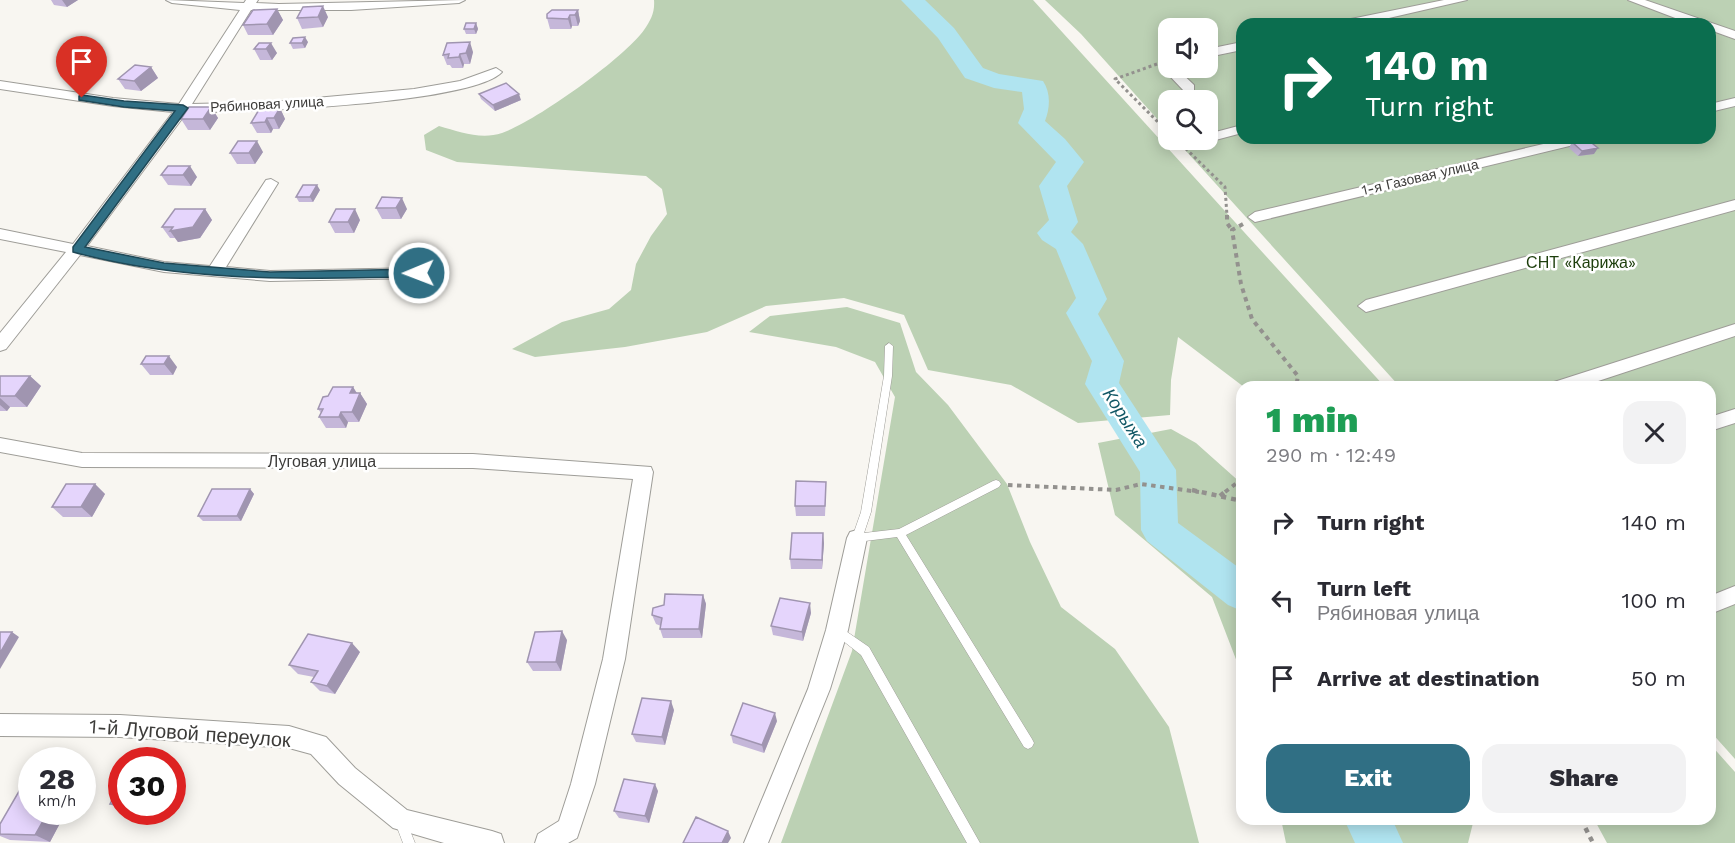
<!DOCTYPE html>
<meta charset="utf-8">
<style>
body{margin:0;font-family:"Work Sans",sans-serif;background:#f2f2f3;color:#2b2b33;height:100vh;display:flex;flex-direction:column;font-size:22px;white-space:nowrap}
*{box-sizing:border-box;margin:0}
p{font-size:20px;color:#7c7c81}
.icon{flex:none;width:33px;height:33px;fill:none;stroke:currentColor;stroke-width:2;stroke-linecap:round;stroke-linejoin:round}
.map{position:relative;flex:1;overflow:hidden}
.details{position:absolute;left:1236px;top:381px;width:480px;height:444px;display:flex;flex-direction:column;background:#fff;border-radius:18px;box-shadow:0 3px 15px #0003}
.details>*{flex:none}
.hud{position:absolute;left:1236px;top:18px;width:480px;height:126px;border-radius:18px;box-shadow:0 3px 15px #0003;background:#0b6e4f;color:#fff;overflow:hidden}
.buttons{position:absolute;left:1158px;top:18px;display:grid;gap:12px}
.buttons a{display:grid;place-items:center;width:60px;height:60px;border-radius:12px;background:#fff;box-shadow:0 3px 15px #0003;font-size:30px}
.speed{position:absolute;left:18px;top:747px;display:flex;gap:12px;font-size:30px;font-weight:700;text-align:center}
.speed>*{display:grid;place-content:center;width:78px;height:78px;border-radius:50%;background:#fff;box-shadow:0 3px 15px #0003;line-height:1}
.speed small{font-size:15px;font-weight:400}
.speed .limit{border:9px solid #d22;background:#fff;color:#111}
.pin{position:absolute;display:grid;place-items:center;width:51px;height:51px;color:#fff;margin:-62px -26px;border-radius:50% 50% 50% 0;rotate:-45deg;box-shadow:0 0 6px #0007}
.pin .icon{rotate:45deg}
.me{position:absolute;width:66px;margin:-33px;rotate:269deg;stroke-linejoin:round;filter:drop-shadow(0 0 4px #0008)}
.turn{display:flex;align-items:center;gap:21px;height:126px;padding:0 30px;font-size:27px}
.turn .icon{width:78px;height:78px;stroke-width:2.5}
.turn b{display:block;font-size:42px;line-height:51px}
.round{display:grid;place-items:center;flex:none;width:63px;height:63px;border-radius:18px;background:#f2f2f3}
.overview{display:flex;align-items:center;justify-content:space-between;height:102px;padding:0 30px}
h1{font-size:36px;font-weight:800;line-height:45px;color:#1e9e55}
.button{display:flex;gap:12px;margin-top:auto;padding:12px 30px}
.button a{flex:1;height:69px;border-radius:18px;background:#306f84;color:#fff;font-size:24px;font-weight:800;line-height:69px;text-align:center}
.button a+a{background:#f2f2f3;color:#2b2b33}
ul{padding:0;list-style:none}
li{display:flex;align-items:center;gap:18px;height:78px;padding:0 30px}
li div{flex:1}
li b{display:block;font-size:22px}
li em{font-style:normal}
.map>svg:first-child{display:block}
.green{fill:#bcd1b4;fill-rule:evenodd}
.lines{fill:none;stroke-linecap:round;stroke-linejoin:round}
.river{fill:#b0e4f0;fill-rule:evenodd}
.lane-casing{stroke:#9e9d98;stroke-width:1}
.street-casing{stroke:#9e9d98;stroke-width:2}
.path-far2{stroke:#93918e;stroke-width:3;stroke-dasharray:3 3;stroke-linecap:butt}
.path-far1{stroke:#93918e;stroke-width:4;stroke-dasharray:4.5 4.5;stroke-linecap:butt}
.path{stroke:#93918e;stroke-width:4.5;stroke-dasharray:5 5;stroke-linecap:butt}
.lane{fill:#fff;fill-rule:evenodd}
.street{fill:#fff;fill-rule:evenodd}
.wall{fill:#c5b7d9}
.shaded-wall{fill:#a095b0}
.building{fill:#e5d5fc;stroke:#a095b0;stroke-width:1.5}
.route{fill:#306f84;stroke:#1f4856;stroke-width:1.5}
.labels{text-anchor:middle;stroke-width:5;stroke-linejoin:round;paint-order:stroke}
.far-street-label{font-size:14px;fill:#3d3c3a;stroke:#fff}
.park-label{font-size:16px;fill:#1d3e0c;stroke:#fff}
.street-label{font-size:16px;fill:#3d3c3a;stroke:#fff}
.water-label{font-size:18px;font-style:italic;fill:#125866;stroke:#fff}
.near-street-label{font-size:20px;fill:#3d3c3a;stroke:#fff}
</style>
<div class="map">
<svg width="1735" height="843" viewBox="0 0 1735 843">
<rect width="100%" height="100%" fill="#f8f6f1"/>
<path class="green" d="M654,0H1033L1385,387H1244L1178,337L1171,380L1170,415L1078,423L1011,385L928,370L904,315L844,298L766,306L707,332L625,347L535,357L512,349L562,322L609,309L631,290L636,264L651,236L667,214L662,189L646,176L457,162L426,150L424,135L439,126C460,132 481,140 502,133C536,121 623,59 644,30C651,20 655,12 654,0Z
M1045,0H1735V759L1710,731V387H1400L1176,140H1208V100H1168V131L1081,34ZM1242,24H1710V138H1242ZM1168,28H1208V68H1168Z
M847,307L900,323L916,372L948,405L1007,484L1030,542L1061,607L1115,649L1169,727L1199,843H781L852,651L895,397L875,362L836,347L749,332L770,316Z
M1171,429L1196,443L1242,484V675L1212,597L1115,515L1098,443Z
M1710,744L1735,772V843H1607L1594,819H1710Z
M1281,819H1474L1468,843H1286Z"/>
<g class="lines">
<path class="river" d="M901,0H925L954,28L983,68L999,74L1043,81C1051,93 1050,108 1045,121L1065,139L1084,162L1067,186L1078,222L1071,232L1083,244L1107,299L1098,314L1124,361L1119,383L1176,470L1178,523L1242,570V611L1228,605L1147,541L1141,530L1140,472L1085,384L1092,361L1066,313L1076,298L1056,249L1042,240L1037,233L1049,220L1039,186L1056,162L1018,123L1024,109L1022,92L994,88L965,78L938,38Z
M1344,819H1392L1403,843H1355Z"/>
<defs>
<path id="lane" d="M889,343L893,346L892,376L871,512L864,533L899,529L993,481L996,480L999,481L1001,484L999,487L906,535L1032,739L1034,743L1032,747L1028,749L1024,747L897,537L857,542L854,541L852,538L861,512L884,376L885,346Z
M837,625L869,647L980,843H967L861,655L833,633L832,630L833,627Z
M401,816L405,818L415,843H403L395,822L397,818Z"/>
<path id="street" d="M166,0L244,3L246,0H258L256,3L279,4L465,0L459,3L351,10H251L192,104L272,102L414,89L460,81L496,68L502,72C472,104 238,113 187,112L87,246L164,262L210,266L266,180L271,179L278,183L226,267L270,271L419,268L427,273L419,278L270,281L164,272L80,255L6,349L0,351V333L66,252L0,239V229L73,244L173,112L113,106L0,89V81L113,98L179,104L240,10L172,3Z
M1444,0H1467L1363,24H1340L1346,20Z
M1628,0H1645L1735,31V39L1710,30V24H1691Z
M1242,42V50L1208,57V49Z
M1168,64V68H1176L1194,85V91H1184L1165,71L1163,68Z
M1735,98V106L1710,112V104Z
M1242,125V133L1208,142L1202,140H1208V134Z
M1569,138H1593L1586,142L1255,222L1248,217L1255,212Z
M1735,200V210L1366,312L1358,306L1366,300Z
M1735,324V336L1580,387H1551L1554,382Z
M1735,409V423L1710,431V417Z
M0,438L82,453L473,454L651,467L653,472L625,659L595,784L577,838L568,843H535L538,834L559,821L571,784L603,659L633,479L473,468L82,467L0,452Z
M857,530L864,532L867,538L848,630L830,689L768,843H744L808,689L826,630L847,538L850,532Z
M1735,586V604L1710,614V596Z
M0,714L120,715L289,726L326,737L355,768L407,810L492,831L501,834L504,843H444L393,828L339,784L311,754L289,748L120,737L0,736Z"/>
</defs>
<use href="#lane" class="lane-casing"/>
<use href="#street" class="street-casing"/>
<path class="path-far2" d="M1157,64L1115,79L1168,132
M1177,140L1225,187L1227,216"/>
<path class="path-far1" d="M1227,215V223L1232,230
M1243,224L1232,230L1241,284L1252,319L1298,376L1296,387
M1008,485L1116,490L1141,484L1199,492
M1225,492L1242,479"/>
<path class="path" d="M1192,490L1242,501
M1220,496L1227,490
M1581,819L1593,843"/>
<use href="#lane" class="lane"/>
<use href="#street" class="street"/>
</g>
<path class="wall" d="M51,0H78L67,7L54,5Z
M277,9L283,20L273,35H248L243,25Z
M578,10L580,21L578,26H572L571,29H550L547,18Z
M328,17L323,27L302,29L297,18Z
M476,23L478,29L476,34H466L464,29Z
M308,42L305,48L293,49L290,43Z
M259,43L277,53L272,60H260L254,49Z
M473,52L470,64H464L463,68H452L450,65H447L443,55Z
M151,67L158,78L141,91L125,89L118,79Z
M479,94L521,100L495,111L481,99Z
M211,107L218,118L210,130H188L181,119Z
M280,108L285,119L279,129H273L271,133H257L251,123Z
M1572,142L1594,154L1578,156L1569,148Z
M263,152L255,164H237L230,153Z
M168,166L197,177L191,186L168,185L161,175Z
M320,190L313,202H299L296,197Z
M376,208L407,209L401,219H382Z
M205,209L212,220L200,238L178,242L175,238H170L162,227Z
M360,220L354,233H335L329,222Z
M146,356L177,367L173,375H150L141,364Z
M0,376H30L41,386L27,407H10L7,411H0Z
M353,387L357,393H360L367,404L359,422H348L346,428H326L319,417L321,413L318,409L328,396Z
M826,482V492L825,516H796L795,506Z
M95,484L105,494L92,517H63L52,507Z
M250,489L254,494L241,521H203L198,516Z
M824,543L822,569H791L790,559Z
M703,595L706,604L702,638H663L660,629L661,626L656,624L652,615Z
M811,613L803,641L773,635L771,626Z
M567,640L561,671H533L527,662Z
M360,652L335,694L320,691L311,682L314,677L298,674L289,665Z
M674,710L665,745L636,742L632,734Z
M777,721L764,753L733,743L731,735Z
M122,780V808H117L110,804Z
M658,791L649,823L619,818L614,811Z
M32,812H66L50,842L10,840L0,836V824Z"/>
<path class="shaded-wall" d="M62,0H78L67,7Z
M323,6L328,17L323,27L318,17Z
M277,9L283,20L273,35L267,24Z
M578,10L580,21L578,26L575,15Z
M570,15L572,26L571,29L568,19Z
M476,23L478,29L476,34L474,29Z
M305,37L308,42L305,48L302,43Z
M470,42L473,52L470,64L466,53Z
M271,43L277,53L272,60L266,49Z
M460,54L464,64L463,68L459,57Z
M151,67L158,78L141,91L134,81Z
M519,94L521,100L495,111L493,105Z
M211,107L218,118L210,130L203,119Z
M280,108L285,119L279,129L274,118Z
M267,118L273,129L271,133L265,122Z
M257,141L263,152L255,164L249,153Z
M1598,148L1594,154L1578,156L1582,151Z
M190,166L197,177L191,186L183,175Z
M317,185L320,190L313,202L310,197Z
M402,198L407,209L401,219L396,208Z
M205,209L212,220L200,238L178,242L170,231Z
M355,209L360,220L354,233L348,222Z
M169,356L177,367L173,375L164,364Z
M30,376L41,386L27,407L15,396Z
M353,387L359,397L360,393L367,404L359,422L352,412L350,393Z
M0,398L10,407L7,411L0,405Z
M341,412L348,422L346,428L339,417Z
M95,484L105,494L92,517L81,507Z
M250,489L254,494L241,521L237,516Z
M823,533L824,543L822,569V560Z
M703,595L706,604L702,638L699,629Z
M810,603L811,613L803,641L802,632Z
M562,631L567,640L561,671L556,662Z
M12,632L19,637L0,669V653Z
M352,643L360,652L335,694L327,686Z
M671,701L674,710L665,745L662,737Z
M775,713L777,721L764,753L762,745Z
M174,764L180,768L172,786V767Z
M655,784L658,791L649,823L645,816Z
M48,812H66L50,842L35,835Z
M728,831L731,838L728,843H722Z"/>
<path class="building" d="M323,6L318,17L297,18L303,7Z
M277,9L267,24L243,25L253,10Z
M552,10H578L575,15H570L568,19L547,18V14Z
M466,23H476L474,29H464Z
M305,37L302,43H290L293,38Z
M470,42L466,53L460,54L459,57L448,58L449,54L443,55L447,43Z
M259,43H271L266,49H254Z
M135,65L151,67L134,81L118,79Z
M506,83L519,94L493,105L479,94Z
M189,107H211L203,119H181Z
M260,108H280L274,118H267L265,122L251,123Z
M1588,140L1598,148L1582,151L1572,142Z
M238,141H257L249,153H230Z
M168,166H190L183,175H161Z
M303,185H317L310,197H296Z
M382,197L402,198L396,208H376Z
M175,209H205L193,227L170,231L173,227H162Z
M336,209H355L348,222H329Z
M146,356H169L164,364H141Z
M0,376H30L15,396H0Z
M333,387H353L350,393H360L352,412H341L339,417H319L323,409H318L323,397L328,396Z
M796,481L826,482L825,506H795Z
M66,484H95L81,507H52Z
M212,489H250L237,516H198Z
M792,533H823L822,560L790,559Z
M665,594L703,595L699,629H660L662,618L652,615L653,608L664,605Z
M780,598L810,603L802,632L771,626Z
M562,631L556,662H527L535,632Z
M0,632H12L0,653Z
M308,634L352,643L327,686L311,682L318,671L289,665Z
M642,698L671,701L662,737L632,734Z
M743,703L775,713L762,745L731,735Z
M29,774H32V812H48L35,835L0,834V824Z
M624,779L655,784L645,816L614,811Z
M122,780V804H110Z
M696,817L728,831L722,843H683Z"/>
<path class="route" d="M82,95L124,101L183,105L188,108L85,247L164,263L270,272L419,269L425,273L419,277C303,279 186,283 73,252V247L175,111L124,107L79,100V96Z"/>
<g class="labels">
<g class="far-street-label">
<text transform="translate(267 104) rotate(-3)" y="5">Рябиновая улица</text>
<text transform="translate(1420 177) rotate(-13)" y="5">1-я Газовая улица</text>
</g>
<g class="park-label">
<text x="1581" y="268">СНТ «Карижа»</text>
</g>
<g class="street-label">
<text x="322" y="467">Луговая улица</text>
</g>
<g class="water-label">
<text transform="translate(1125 418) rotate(57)" y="6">Корыжа</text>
</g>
<g class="near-street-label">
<text transform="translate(190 733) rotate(4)" y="7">1-й Луговой переулок</text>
</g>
</g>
</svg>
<div class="buttons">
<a><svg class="icon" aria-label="sound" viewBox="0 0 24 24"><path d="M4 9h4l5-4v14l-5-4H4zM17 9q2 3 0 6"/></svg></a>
<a><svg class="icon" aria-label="search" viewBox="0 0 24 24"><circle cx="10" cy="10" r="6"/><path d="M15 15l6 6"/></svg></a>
</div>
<div class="speed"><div>28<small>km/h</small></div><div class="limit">30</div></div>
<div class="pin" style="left:82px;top:98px;background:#d93025"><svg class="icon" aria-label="arrive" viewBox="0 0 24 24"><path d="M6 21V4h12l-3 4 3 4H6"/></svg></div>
<svg class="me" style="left:419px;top:273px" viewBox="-20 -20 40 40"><circle r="17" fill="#306f84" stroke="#fff" stroke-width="3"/><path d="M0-11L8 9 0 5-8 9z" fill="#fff"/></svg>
<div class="hud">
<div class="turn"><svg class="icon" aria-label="right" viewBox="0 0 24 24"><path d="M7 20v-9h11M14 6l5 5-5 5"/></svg><div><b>140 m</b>Turn right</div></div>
</div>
<section class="details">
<div class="overview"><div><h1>1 min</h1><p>290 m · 12:49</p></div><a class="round"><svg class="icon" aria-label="close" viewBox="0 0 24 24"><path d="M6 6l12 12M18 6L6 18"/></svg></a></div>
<ul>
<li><svg class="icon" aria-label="right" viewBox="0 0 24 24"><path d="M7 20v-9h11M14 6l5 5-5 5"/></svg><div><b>Turn right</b></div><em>140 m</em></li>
<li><svg class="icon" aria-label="left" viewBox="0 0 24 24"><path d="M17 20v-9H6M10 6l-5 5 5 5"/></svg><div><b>Turn left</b><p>Рябиновая улица</p></div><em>100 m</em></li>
<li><svg class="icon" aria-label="arrive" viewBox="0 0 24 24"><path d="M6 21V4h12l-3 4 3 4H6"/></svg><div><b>Arrive at destination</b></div><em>50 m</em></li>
</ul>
<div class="button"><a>Exit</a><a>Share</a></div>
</section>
</div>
